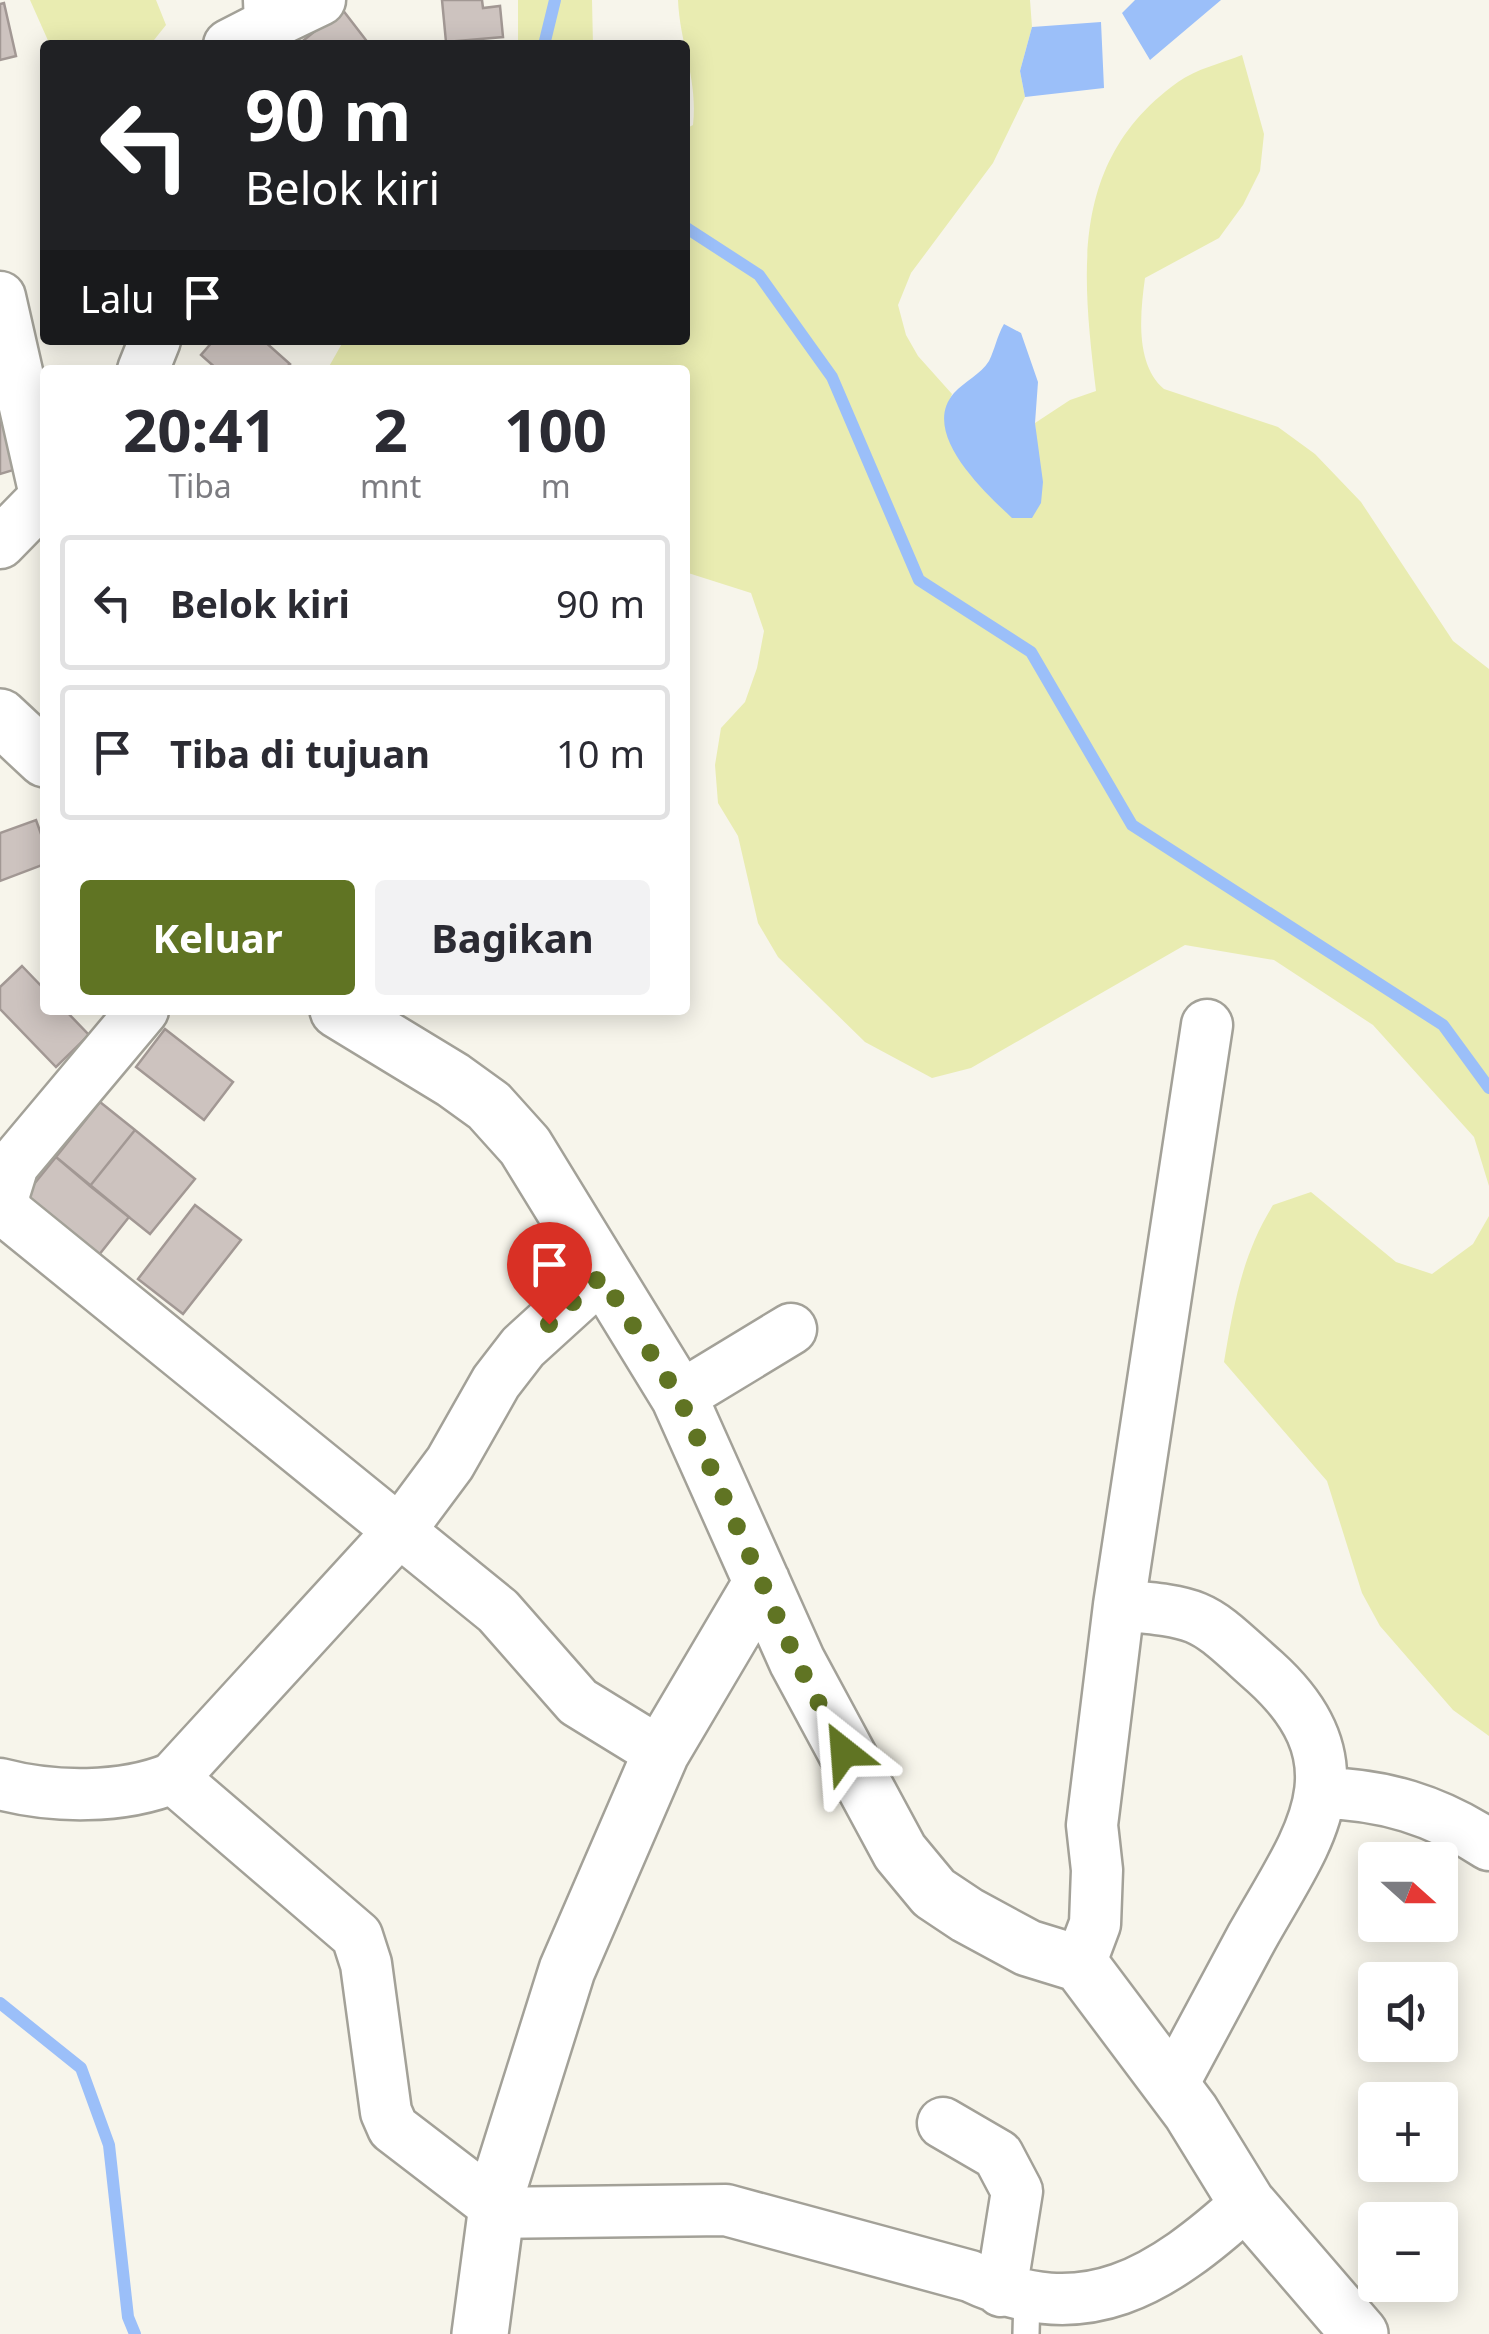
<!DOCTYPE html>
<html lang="id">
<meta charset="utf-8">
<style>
body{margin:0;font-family:"Noto Sans",sans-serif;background:#f2f2f3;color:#2b2b33;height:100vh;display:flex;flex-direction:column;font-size:38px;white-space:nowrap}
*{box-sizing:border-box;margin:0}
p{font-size:32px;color:#7c7c81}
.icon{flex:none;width:55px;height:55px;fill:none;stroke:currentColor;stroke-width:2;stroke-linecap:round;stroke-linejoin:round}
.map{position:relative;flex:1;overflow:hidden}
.drawer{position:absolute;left:40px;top:365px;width:650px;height:650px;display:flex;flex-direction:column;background:#fff;border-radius:10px;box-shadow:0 5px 25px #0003}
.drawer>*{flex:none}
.banner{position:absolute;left:40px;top:40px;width:650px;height:305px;border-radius:10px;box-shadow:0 5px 25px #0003;background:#202124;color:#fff;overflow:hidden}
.needle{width:65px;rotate:111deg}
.tools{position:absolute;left:1358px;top:1842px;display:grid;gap:20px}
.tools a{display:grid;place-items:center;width:100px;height:100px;border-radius:10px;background:#fff;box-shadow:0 5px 25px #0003;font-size:50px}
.pin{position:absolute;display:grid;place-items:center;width:85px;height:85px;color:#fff;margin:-102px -42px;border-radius:50% 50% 50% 0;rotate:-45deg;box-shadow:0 0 10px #0007}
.pin .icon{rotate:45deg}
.me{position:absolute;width:110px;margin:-55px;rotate:332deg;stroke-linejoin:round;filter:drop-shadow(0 0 8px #0008)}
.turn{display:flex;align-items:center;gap:35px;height:210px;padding:0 40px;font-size:45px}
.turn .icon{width:130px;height:130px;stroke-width:2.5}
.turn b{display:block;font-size:70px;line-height:85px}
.then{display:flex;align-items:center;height:95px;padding:0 40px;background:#0003;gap:20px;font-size:38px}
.eta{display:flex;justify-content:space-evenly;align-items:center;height:170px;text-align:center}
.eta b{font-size:60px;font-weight:700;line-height:70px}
.action{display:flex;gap:20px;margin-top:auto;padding:20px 40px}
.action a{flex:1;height:115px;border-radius:10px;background:#607423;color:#fff;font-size:40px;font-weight:700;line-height:115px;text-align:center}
.action a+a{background:#f2f2f3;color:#2b2b33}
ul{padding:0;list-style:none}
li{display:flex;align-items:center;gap:30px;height:135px;margin:0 20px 15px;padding:0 20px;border:5px solid #e1e1e2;border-radius:10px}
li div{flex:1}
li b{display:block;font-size:38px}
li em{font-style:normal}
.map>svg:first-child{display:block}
.green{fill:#e9ecb1}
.water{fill:#9bbff9}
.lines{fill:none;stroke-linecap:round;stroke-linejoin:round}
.stream{stroke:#9bbff9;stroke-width:12}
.building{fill:#cdc3bf;stroke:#a29894;stroke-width:2.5}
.service-casing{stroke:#a3a198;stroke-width:30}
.minor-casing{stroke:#a3a198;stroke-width:55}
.tertiary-casing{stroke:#a3a198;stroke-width:60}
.service{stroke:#fff;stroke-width:25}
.minor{stroke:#fff;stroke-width:50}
.tertiary{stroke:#fff;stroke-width:55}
.route{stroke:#607423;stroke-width:18;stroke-dasharray:0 32.4}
</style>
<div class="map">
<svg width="1489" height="2334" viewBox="0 0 1489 2334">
<rect width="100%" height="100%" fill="#f7f5eb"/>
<path class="green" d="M30,0H156L166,25L150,45H50Z
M518,0H592L593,45H518Z
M678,0H1030L1032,27L1020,71L1025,97L993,163L911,273L898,305L906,335L918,356L952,394L945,412L1036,442L1035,423L1070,400L1096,391C1082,273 1069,160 1178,82C1196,69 1222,63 1242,55L1264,134L1260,171L1243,205L1219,238L1145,278C1140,314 1135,364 1164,389L1278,427L1315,454L1361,502L1453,641L1489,669V1186L1474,1137L1373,1025L1274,960L1185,945L971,1068L932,1078L865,1042L778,957L758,923L738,836L718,803L715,765L721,728L745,702L757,668L764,631L751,593L685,572V370H327L344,340H685V129L693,125C698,78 680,45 678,0Z
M1311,1192L1396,1262L1432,1274L1473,1244L1489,1216V1736L1453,1710L1380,1626L1362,1593L1327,1481L1224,1362C1234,1304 1242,1255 1273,1205Z"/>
<path class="water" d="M1135,0H1221L1150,60L1122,13Z
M1101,22L1104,88L1025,97L1020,71L1032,27Z
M1004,324L1021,333L1038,382L1035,423L1043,482L1041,503L1032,518H1012C986,493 919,433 954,393C965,381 980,375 989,361C995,349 997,336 1004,324Z"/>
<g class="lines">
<path class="stream" d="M544,45L555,0
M685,227L759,275L832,377L919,580L1031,652L1132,825L1443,1025L1489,1088
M0,2003L81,2068L109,2145L128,2317L135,2334"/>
</g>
<path class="building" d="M442,0H482L483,8L500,6L503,37L446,42Z
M4,3L16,56L0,60V4Z
M342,9L369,44L308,45L304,40Z
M214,340H263L290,364L284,370H218L201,355Z
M16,417L30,465L0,474V422Z
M36,820L45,845V864L0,881V833Z
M22,966L45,990V1010H65L89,1035L56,1067L0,1009V987Z
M165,1029L233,1082L204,1120L136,1067Z
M100,1102L135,1130L90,1186L56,1157Z
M135,1130L195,1179L150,1234L90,1186Z
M56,1157L129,1217L91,1265L17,1205Z
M195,1205L241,1240L183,1314L138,1279Z"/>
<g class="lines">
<defs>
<path id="service" d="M1026,2334L1027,2295"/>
<path id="minor" d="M270,24L320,0
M229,45L270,24L269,0
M0,297L45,495
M143,370L155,340
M0,543L45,497
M143,1010L13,1165L3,1197L8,1213L498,1611L578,1702L661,1753
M679,1397L791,1329
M1119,1605C1207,1613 1201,1615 1265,1672C1370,1767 1305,1842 1252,1937C1225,1987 1198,2037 1172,2086
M173,1778L357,1936L366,1964L386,2112L393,2128L496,2207
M0,1784C53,1798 122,1799 173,1778L401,1529L450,1463L496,1382L523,1347L601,1276
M1320,1793C1383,1794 1436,1810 1489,1845
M1080,1964L1095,1924L1097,1870L1092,1825L1119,1605L1207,1025
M943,2123L998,2155L1017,2191L1001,2291
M495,2213L726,2210L970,2276C1085,2331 1162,2280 1247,2203"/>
<path id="tertiary" d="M0,717L45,759
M338,1010L453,1080L489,1106L525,1146L679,1397L797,1661L900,1852L934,1893L967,1915L1028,1948L1080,1964L1191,2112L1247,2203L1360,2334
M480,2334L500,2183L567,1970L661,1753L762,1582"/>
</defs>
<use href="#service" class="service-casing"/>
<use href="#minor" class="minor-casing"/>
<use href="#tertiary" class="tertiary-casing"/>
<use href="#service" class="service"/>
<use href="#minor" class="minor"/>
<use href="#tertiary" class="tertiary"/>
</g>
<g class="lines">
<path class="route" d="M549,1324L601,1276L679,1397L797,1661L844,1752"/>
</g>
</svg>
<div class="tools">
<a><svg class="needle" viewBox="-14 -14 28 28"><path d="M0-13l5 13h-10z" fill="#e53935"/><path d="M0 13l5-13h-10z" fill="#7c7c81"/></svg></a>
<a><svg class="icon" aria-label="sound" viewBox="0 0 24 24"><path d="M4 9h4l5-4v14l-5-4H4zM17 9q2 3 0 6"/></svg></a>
<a>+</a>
<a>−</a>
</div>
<div class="pin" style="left:549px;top:1324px;background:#d93025"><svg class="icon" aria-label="arrive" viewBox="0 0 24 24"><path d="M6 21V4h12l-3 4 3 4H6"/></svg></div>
<svg class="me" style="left:844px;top:1752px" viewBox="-20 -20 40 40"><path d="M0-17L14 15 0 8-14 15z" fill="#607423" stroke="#fff" stroke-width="4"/></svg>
<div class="banner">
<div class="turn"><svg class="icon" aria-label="left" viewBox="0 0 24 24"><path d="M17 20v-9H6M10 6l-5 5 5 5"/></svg><div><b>90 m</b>Belok kiri</div></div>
<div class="then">Lalu<svg class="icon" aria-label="arrive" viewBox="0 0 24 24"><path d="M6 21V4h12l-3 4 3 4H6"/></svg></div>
</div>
<section class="drawer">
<div class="eta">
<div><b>20:41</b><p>Tiba</p></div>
<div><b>2</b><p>mnt</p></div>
<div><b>100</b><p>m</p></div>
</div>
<ul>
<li><svg class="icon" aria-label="left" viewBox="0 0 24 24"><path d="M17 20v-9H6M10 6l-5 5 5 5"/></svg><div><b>Belok kiri</b></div><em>90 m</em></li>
<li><svg class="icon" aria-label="arrive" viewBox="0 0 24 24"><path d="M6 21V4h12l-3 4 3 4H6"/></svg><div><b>Tiba di tujuan</b></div><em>10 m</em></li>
</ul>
<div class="action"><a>Keluar</a><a>Bagikan</a></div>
</section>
</div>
